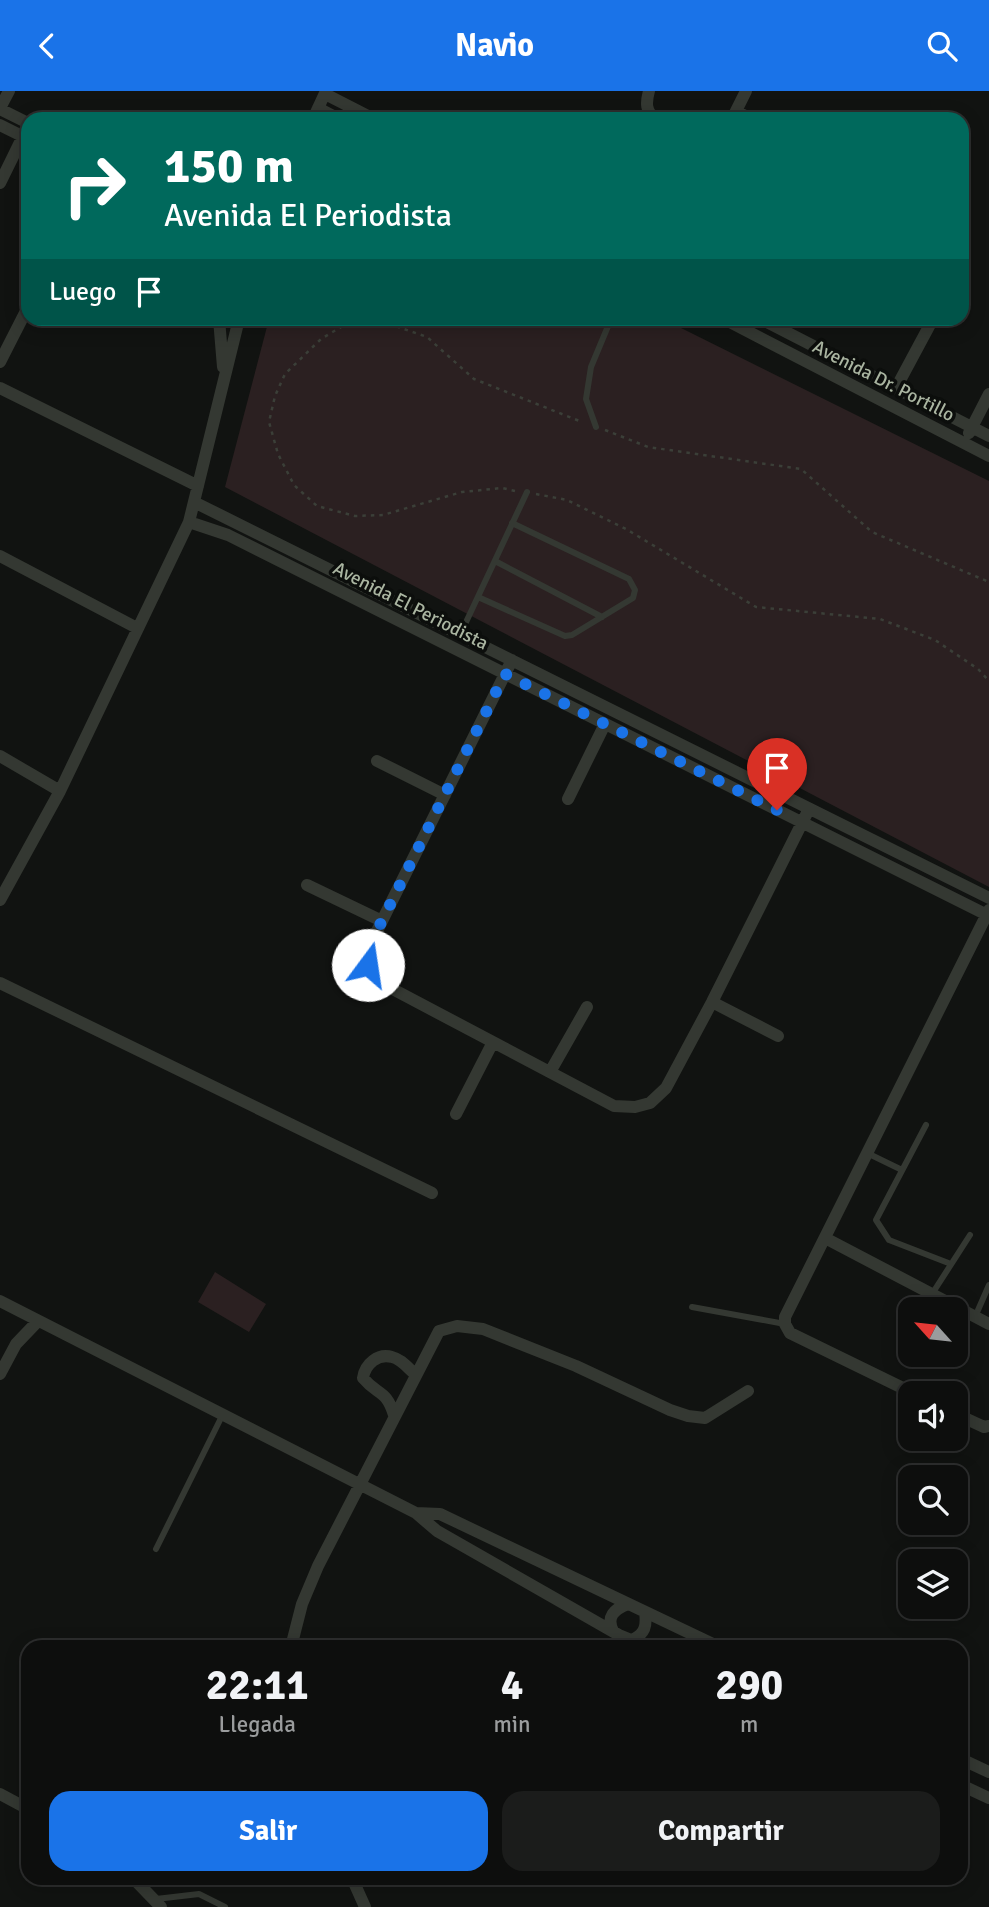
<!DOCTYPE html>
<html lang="es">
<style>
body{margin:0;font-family:Signika,sans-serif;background:#1b1c1b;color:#f1f3f6;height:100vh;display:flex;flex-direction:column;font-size:26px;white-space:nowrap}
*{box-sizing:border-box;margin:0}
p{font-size:23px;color:#9a9c9d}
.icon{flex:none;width:38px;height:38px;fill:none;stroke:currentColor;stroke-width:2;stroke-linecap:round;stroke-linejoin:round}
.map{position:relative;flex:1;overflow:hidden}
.sheet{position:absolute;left:21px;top:1549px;width:947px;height:245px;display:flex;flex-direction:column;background:#0d0e0d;border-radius:21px;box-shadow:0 4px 18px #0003,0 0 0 2px #2d2e2e}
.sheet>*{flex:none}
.guide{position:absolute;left:21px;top:21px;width:948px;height:214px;border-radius:21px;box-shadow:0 4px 18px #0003,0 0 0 2px #2d2e2e;background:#00695c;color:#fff;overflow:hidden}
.needle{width:46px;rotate:297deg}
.buttons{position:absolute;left:898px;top:1206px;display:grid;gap:14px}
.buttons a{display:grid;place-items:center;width:70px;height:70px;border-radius:14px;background:#0d0e0d;box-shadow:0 4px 18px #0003,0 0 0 2px #2d2e2e;font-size:35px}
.pin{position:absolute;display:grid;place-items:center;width:60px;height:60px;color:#fff;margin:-72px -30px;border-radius:50% 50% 50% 0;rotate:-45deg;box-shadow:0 0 7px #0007}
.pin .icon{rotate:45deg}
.me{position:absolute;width:77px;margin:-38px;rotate:14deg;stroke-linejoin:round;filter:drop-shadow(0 0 5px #0008)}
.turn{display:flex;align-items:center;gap:24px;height:147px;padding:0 28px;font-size:32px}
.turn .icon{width:91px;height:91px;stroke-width:2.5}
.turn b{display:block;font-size:49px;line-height:60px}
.then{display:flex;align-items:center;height:66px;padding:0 28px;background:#0003;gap:14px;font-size:26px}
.eta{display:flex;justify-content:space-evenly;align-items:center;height:119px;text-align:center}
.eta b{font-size:42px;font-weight:700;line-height:49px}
.button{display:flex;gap:14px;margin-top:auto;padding:14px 28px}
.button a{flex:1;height:80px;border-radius:21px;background:#1a73e8;color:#fff;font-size:28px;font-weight:700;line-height:80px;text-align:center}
.button a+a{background:#1b1c1b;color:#f1f3f6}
header{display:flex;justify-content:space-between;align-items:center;height:91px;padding:0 28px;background:#1a73e8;color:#fff;font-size:32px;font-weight:700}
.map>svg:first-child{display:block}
.green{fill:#2b2021}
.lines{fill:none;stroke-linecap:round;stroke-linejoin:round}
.path{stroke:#3b3f38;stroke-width:2.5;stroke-dasharray:3.5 5;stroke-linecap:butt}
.lane{stroke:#343832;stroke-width:6}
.street{stroke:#343832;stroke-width:12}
.route{stroke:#1a73e8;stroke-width:12;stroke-dasharray:0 21.6}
.labels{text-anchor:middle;stroke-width:7;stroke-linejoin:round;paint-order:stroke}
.street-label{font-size:19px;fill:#aab5a1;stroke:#0c0e0c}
</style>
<header><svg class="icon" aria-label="back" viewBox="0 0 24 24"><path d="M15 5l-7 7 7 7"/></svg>Navio<svg class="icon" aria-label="search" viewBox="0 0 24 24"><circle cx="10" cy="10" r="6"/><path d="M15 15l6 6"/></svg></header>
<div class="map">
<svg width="989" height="1816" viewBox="0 0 989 1816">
<rect width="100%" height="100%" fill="#111311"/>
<path class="green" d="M269,228H663L989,390V796L225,396Z
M215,1181L266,1213L249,1241L198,1211Z"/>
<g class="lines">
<path class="path" d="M605,339L648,356L801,378L872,441L989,491
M515,400L502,397L462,401L383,424L355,425L317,415L294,394L278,363L269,331L275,305L285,283L321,248L346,233L378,229L427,246L474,288L582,331
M536,403L567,409L626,438L756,516L880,528L935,549L978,578L989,590"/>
<path class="lane" d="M596,336L586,308L591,276L611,228
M495,470L602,526
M478,506L565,545L572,544L633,507L635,499L629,488L512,432
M460,544L527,401
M926,1034L876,1129L889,1149L951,1173
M867,1062L902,1079
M932,1203L970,1144
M692,1216L785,1233
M975,1226L989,1194
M156,1458L222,1325
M156,1808L199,1803L225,1816"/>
<path class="street" d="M649,0C646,11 645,21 656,28
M325,3L374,28
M0,17L9,0
M318,17L339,28
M0,18L28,32
M736,20L751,28
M313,28L326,0
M732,28L746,0
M0,34L28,48
M0,92L28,35
M219,228L223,276
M724,228L989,365
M761,228L989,345
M0,271L28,216
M0,297L198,395
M896,297L933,228
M969,342L989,303
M194,411L989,807
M189,431L228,444L989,825
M0,465L137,537
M512,569L372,850C369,873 367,877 385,894L614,1015L635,1016L650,1012L666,997L712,911L809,718
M0,665L60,700
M377,670L445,704
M568,708L605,633
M307,794L382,830
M0,809L60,700L189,431L239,228
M0,892L432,1102
M712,911L778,945
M550,981L587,916
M456,1023L493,951
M825,1147L989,1233
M0,1210L416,1422
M0,1283L16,1253L38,1230
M913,1302L790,1242L785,1233V1226L989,819
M956,1323L984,1336L989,1335
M394,1324C386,1298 378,1305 363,1287C365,1273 378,1262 392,1266C401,1268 408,1277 415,1283
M613,1540C606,1526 614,1518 628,1513
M632,1549C645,1543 647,1535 645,1521
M291,1556L302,1513L318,1475L439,1240L457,1235L483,1238L576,1275L670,1319L688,1325L705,1327L748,1300
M648,1556L619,1544L437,1440L416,1422L440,1423L719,1556
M961,1668L989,1681
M961,1694L989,1707
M0,1703L28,1718
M133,1787L161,1816
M352,1787L365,1816"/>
</g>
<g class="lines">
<path class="route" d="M368,874L372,850L505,583L777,719"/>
</g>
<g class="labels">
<g class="street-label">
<text transform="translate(884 289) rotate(27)" y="7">Avenida Dr. Portillo</text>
<text transform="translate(411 514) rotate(27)" y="7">Avenida El Periodista</text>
</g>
</g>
</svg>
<div class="buttons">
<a><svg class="needle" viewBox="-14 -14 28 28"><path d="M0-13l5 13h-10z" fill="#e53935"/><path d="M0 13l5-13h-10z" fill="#9a9c9d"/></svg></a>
<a><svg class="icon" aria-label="sound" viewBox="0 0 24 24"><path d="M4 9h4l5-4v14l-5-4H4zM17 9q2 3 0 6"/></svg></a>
<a><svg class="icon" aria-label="search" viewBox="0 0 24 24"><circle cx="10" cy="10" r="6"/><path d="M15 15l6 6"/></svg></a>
<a><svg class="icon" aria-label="layers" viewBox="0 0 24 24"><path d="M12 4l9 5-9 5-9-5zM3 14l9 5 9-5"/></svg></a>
</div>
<div class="pin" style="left:777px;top:719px;background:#d93025"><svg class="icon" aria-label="arrive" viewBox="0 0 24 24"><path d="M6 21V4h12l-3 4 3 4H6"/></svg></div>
<svg class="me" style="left:368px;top:874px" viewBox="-20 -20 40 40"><circle r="19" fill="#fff"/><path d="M0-13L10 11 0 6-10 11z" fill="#1a73e8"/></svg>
<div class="guide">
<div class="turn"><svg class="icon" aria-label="right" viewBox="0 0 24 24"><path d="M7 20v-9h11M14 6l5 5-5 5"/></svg><div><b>150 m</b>Avenida El Periodista</div></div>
<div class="then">Luego<svg class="icon" aria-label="arrive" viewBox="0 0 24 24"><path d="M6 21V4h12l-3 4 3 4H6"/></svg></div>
</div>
<section class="sheet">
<div class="eta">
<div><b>22:11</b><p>Llegada</p></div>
<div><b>4</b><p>min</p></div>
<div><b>290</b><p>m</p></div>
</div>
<div class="button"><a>Salir</a><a>Compartir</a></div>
</section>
</div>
